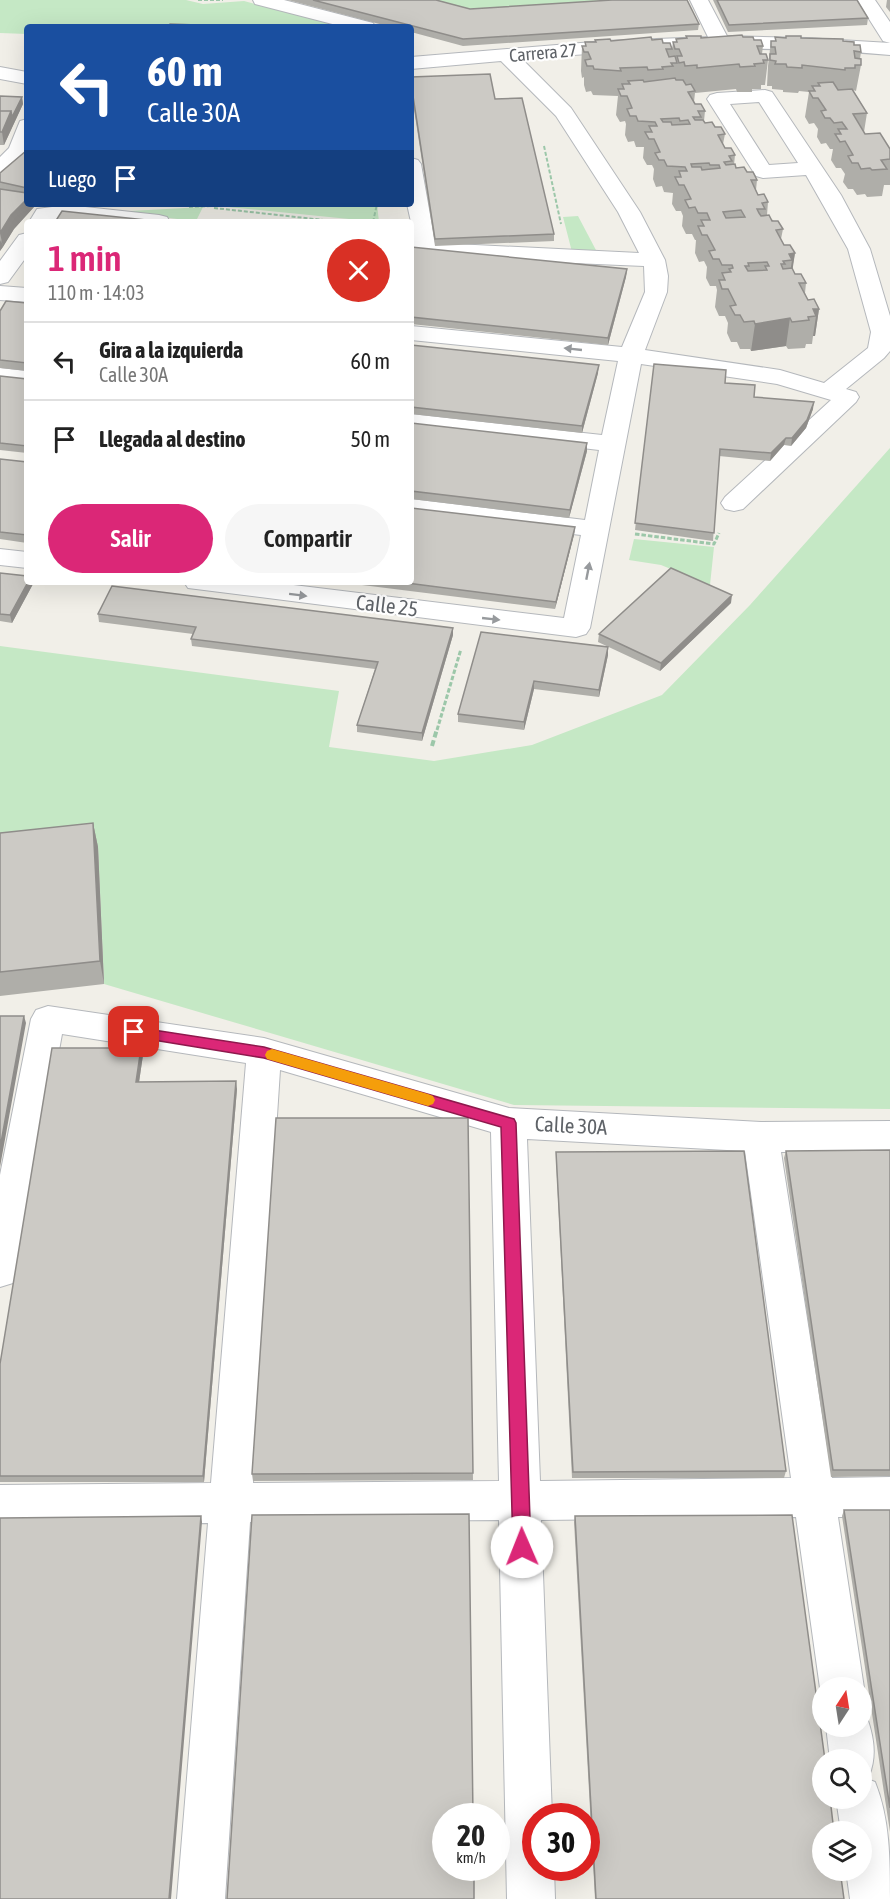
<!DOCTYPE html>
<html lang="es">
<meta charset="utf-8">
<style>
body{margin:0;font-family:"Asap Condensed",sans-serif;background:#f6f6f6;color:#222;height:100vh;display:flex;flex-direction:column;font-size:22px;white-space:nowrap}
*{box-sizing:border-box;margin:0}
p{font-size:20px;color:#767676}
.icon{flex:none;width:33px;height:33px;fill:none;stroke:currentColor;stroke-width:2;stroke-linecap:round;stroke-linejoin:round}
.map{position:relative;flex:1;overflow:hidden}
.panel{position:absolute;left:24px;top:219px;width:390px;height:366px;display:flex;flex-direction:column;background:#fff;border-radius:6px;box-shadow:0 6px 24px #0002}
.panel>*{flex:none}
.hud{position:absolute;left:24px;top:24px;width:390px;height:183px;border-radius:6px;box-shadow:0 6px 24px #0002;background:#1a4fa0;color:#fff;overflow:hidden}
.needle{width:39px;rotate:12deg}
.buttons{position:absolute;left:812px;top:1677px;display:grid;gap:12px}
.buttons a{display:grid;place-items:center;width:60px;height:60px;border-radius:50%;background:#fff;box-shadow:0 6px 24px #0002;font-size:30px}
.speed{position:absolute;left:432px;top:1803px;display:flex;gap:12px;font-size:30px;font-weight:700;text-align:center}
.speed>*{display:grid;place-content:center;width:78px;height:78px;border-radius:50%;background:#fff;box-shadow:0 6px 24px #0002;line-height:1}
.speed small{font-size:15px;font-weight:400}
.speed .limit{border:9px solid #d22;background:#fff;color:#111}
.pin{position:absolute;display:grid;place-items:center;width:51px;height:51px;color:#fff;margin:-26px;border-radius:12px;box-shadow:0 3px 9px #0006}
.me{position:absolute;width:66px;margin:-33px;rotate:359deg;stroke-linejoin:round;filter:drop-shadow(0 0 4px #0008)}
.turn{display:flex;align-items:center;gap:21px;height:126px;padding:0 24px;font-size:27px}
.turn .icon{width:78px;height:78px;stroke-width:2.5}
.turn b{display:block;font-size:42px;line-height:51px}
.then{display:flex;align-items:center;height:57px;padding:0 24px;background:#0003;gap:12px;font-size:22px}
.round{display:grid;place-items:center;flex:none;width:63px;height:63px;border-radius:32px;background:#f6f6f6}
.overview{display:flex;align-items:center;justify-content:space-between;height:102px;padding:0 24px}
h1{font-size:36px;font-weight:600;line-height:45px;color:#db2777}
.cta{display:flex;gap:12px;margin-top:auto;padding:12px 24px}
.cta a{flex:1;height:69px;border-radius:36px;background:#db2777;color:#fff;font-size:24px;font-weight:600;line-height:69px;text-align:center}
.cta a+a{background:#f6f6f6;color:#222}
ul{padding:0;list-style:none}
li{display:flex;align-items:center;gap:18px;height:78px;padding:0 24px;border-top:2px solid #e0e0e0}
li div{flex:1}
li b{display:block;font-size:22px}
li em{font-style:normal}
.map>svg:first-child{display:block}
.green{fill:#c5e8c5}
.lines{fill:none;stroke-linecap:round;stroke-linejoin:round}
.minor-casing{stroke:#b5b8bc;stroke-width:2}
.path-far2{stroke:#9cc7a9;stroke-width:2;stroke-dasharray:4 2;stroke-linecap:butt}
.path-far1{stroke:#9cc7a9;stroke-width:3;stroke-dasharray:4.5 2;stroke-linecap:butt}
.path{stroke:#9cc7a9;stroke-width:4;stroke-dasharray:6 3;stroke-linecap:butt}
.minor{fill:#fff;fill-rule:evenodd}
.wall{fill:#afaea9}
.shaded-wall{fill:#8f8d8a}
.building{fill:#cccac5;stroke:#8f8d8a;stroke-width:1.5;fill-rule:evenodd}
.oneway{fill:#979a9d}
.route{fill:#db2777;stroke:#8e194d;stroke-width:1.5}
.slow{fill:#f59e0b}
.labels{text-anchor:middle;stroke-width:4.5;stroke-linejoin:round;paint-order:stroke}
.far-street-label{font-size:18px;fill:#5f6368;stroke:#fff}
.street-label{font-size:21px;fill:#5f6368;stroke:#fff}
</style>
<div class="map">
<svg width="890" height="1899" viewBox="0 0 890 1899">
<rect width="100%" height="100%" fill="#f1efe8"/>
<path class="green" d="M0,0H186L203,4L244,1L343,27H27V34L0,33Z
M410,0H624L484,14Z
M269,204H377L379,222L228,207Z
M203,207L197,219L193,221L130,213V211Z
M578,216L597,252H572L563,217Z
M890,448V1109L514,1105L104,984L98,847L0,858V646L339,691L329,747L434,761L532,745L662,695L750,605Z
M634,539L714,547L710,585L661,565L629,560Z"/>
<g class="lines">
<defs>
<path id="minor" d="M253,0H284L373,23L375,27H344L255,4Z
M690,0H708L727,36L806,38L890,43V55C767,44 645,49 522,59L571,108L640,212L665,260L668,276L667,292L645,350L780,370L824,383L868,348L871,332L848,249L806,175L763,178L756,176L707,99L710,95L717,93L765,90L772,92L841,195L870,249L890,316V351L884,358L846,389L856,392L859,397L856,402L743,509L734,511L725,509L721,503L725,497L831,400L777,384L641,364L590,628L586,634L576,637L188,588L184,582H269L564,618L581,535L411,515V499L585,520L599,450L411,428V414L602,435L618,361L411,340V326L622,347L645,292L644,266L411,256V222L407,204H411V158L418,160L421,164L435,243L639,253L618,212L556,116L501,61L411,69V57L605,41L708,37ZM759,102L798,163L769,165L730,104Z
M857,0H875L890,22V43L883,41Z
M0,67L27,72V84L0,79Z
M27,119V153L7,172L0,174V157L9,148L20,121Z
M67,205L159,215L167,217L170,222L52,220L51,222H29L37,209Z
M27,233V256L8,282L0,284V261L19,235Z
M0,286L27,288V302L0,300Z
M0,368L27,371V385L0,382Z
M0,549L27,552V568L0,565Z
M48,1006L264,1038L509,1108L761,1122L890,1121V1151L781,1152L832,1478L890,1477V1517H838L864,1688L861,1696V1688H822V1693L820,1688L796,1517L541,1520L552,1816H536V1868H554L555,1899H507L499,1520L250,1522L225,1899H177L208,1523L0,1525V1485L211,1483L246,1063L62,1034L19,1271L13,1283L0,1287V1175L31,1019L36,1010ZM280,1070L491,1132L499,1481L253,1483ZM527,1139L745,1151L791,1478L540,1481Z
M861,1709L864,1710C873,1732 878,1754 869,1776L865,1778L875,1782C890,1819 890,1859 890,1899H850L846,1870H861V1832H841L836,1798H861V1760H830L826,1726H861Z"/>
</defs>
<use href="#minor" class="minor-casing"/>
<path class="path-far2" d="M198,0H223
M544,146L561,224
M189,207L257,204
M214,208L342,222
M373,222L377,204"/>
<path class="path-far1" d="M635,534L714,544L719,533
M437,730L461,649"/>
<path class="path" d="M432,746L437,729"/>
<use href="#minor" class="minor"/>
</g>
<path class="wall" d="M288,0H436L470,9L699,24L698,30L463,46L411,32V27H391Z
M713,0H857L868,18L867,25L728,32Z
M887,0H890V12L886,7Z
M686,36L701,38L743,37L754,40L763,46L762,54L768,60L765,85H761V89H752V92H737L736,89L695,93L694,102L695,104L705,111L704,121L705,123L715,127L725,134L723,144L725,148L735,155L734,165L736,168L747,172L757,180L756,190L758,195L768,202L767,215L783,229L781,239L784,245L795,253L792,269L795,274L806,283L805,293L808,300L819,309L815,336H813L812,344H806L805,348L788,349L786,346L751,351L750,349H740L737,342H731L727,333L728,323L725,316H719L715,307L717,290L716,286H710L706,278L707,267L704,261L699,262L695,253L696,240H695L692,234H686L682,226L683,216L681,211H676L672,204L673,193L664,192L662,186L656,187L653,179L654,169L652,165H647L643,158L644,147H636L634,141L628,142L625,135L626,124L625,121L620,122L616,115L618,96L593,95L591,91L586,92L584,85V77L582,78L581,71L582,46H585V42H595V40L611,41L652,40L663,43L672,49L671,56L673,42H676V39L686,38Z
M775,37L843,41L854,45L861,52L860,59L861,65L856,91L853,90L867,113L864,132L865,134L890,149V185H884L882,196L867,197L865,194L857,195L853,189H848L843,182L845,174L841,168H836L831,160L833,149H830L826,143L821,144L817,137L818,129L814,123L809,124L805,117L809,92L799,91L798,93L783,92V90L772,89V86H767L768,66L771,41H775Z
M411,77L495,99L554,234V241L435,246L411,90Z
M0,96L22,97L23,104L4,145H0Z
M27,150V204H34V207L14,229L0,251V173Z
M411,247L627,269L626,277L608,345L411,324Z
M27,303V371L0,368V311Z
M411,345L598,373L582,433L411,414Z
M654,364L725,383L754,397L813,409L806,428L791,446L784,445L770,461L719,456L713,541L635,530Z
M0,376L27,379V453L0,450Z
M411,423L587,451L569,518L411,499Z
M0,459L27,462V543L0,539Z
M575,527L574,535L555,609L338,582H411Z
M0,573L27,582H33V584L12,623L0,621Z
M731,603L660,671L598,642L599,634Z
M98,614L453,628V635L422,741L357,732V725L375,669L192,646L191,639L193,634L99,622Z
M608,647V655L599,697L534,689L524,730L458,722V714Z
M93,823L98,847L104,984L0,996V833Z
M143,1055L139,1082L237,1089L204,1482H0V1364Z
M468,1118L473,1480L253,1481L252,1474Z
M890,1150V1476L831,1477L784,1158L786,1151Z
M556,1152L786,1471L784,1478H572L556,1159Z
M844,1510H890V1832L842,1516Z
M575,1516L844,1899H595L574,1522Z"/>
<path class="shaded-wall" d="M22,97L23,104L4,145L2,132L11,111Z
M27,199V204H34V207L14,229L3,247L0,233L11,215Z
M1,240L3,247L0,251V242Z
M795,253L791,280H789L792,260L789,254Z
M627,269L626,277L608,345V338Z
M813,309H819L815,336H813L816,316Z
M790,318L786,346L751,351L755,324Z
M599,365L598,373L582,433V426Z
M814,402L813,409L806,428L791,446L792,438Z
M786,438L784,445L770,461L771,453Z
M587,443V451L569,518L570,510Z
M575,527L574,535L555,609L556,602Z
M28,582H33V584L12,623L10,615Z
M732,595L731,603L660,671L661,663Z
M453,628V635L422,741V733Z
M608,647V655L599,697V690Z
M534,681V689L524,730V722Z
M93,823L98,847L104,984L100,961Z
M24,1016L26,1023L0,1167V1148Z
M141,1048L143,1055L138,1089L136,1082Z
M236,1081L237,1089L204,1482L203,1476Z
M201,1516L202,1522L171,1899H169Z"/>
<path class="building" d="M313,0H436L470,9L612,0H687L699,24L463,39Z
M717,0H857L868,18L729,25Z
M170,24L197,25V27H169Z
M742,35L743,37H753L754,40H761L763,46H757L760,54H766L768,60H763L764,63L754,64L755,66L740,67L739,64L697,68V65L685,66L684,62L679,63L677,56H682L679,49H675L673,42H677L676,39L687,38L686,36H701V38Z
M786,36H801V38L843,39V41L854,42V45H860L861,52L854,51L855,58L861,59V65H855V68H845V70L802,65V68L787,67L786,64H775L776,61L770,60V54H776L775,47H771V41H776L775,37L786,38Z
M651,37L652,40L662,39L663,43H670L672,49H666L669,57L675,56L677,63H671L673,66L662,67L663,69L648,70L647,67L620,68L621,71L594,69L593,66H587L585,60L591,59L588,52H584L582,46H586L585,42H596L595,40L610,39L611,41Z
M490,74L495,99L522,98L554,234L435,239L411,83V77Z
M675,78L676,80H683L686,85L691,84L695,91L688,92L695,104H701L705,111H698L701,117H693L695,120H703L705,123L712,122L715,127H721L725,134L718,135L725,148H731L735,155L729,156L732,161L724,162L726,165L735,164L736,168L744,167L747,172H753L757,180H751L758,195L764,194L768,202L762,203L765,209H757L759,213L761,216L769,215L772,221H778L783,229L776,230L784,245H790L795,253L789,254L792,260L783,261L785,264H781L783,269L792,268L795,274H801L806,283H799L808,300L814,299L819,309H813L816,316L808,317L809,320L792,322L790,318L755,324L754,321L744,322L740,315H735L730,306L736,305L728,289H722L719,280H725L722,273L731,272L729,269L733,268L732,265H722L719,259H713L709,251L715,250L707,235H702L698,226H704L701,220H710L707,213H698L695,207L689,208L685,200L691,199L684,185H679L675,177H681L679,171H687L685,167L667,166L664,160H659L655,153L660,152L654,139H649L645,132H652L649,126H657L655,122L638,121L636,116H630L627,109L632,108L627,96H621L618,89H624L622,84H630L628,81L643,80L644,82ZM679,118L680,121L688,120L690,124L672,125L671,122H663L661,119ZM709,163L710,165H719L720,168L702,170L701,167H692L691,164ZM741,210L745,217L726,218L723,212ZM767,262L769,266H765L767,270L748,271L745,266H749L748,263Z
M833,82L838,90L852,89L867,113L853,114L865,134L880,133L890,149V159L881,160L887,169L872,170L870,168L861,169L858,163H852L848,156L853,155L845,141L840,142L835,134H841L838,129H847L842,122L834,123L830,118H825L821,111L826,110L818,98H813L809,91H815L812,86H820L818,83Z
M0,96L22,97L12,117L11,111H0Z
M0,111H11L2,132H0Z
M27,150V188L0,182V173Z
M0,189L27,193V199L11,215L0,233Z
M62,211L165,222H55Z
M411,247L627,269L608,338L411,317Z
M6,301L27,303V363L0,360V311Z
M411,345L599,365L582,426L411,407Z
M654,364L726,370L725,383L755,385L754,397L814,402L807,420L792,438H786L771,453L720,449L714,533L635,523Z
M0,376L27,379V446L0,443Z
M411,423L587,443L570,510L411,491Z
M0,459L27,462V535L0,532Z
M411,508L575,527L556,602L399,582H411Z
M671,568L732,595L661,663L599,634Z
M0,573L27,576V582H28L10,615L0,614Z
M112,586L453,628L422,733L357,725L378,662L191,639L196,627L98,614Z
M481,632L608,647L599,690L534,681L524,722L458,714Z
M93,823L100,961L0,972V833Z
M0,1016H24L0,1148Z
M52,1048H141L136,1082L236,1081L203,1476H0V1364Z
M276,1118H468L473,1473L252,1474Z
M890,1150V1470H833L786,1151Z
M744,1151L786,1471L573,1472L556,1152Z
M844,1510H890V1808Z
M469,1514L473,1816H446V1868H474V1899H227L252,1515Z
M792,1515L825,1760H822V1798H830L834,1832H822V1870H840L844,1899H596L575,1516Z
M201,1516L169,1899H0V1518Z"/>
<defs><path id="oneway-solid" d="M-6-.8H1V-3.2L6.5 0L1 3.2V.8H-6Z" transform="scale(1.5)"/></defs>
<g class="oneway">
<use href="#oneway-solid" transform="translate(573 349) rotate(-174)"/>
<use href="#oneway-solid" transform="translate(588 571) rotate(-79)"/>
<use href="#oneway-solid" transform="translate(298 595) rotate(7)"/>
<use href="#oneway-solid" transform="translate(491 619) rotate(6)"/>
</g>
<path class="route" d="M134,1027L264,1047L514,1119L516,1123L531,1547L528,1553L522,1556L516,1553L513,1547L501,1127L264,1058L129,1036L127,1032L129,1029Z"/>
<path class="slow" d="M272,1049L428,1094L433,1096L435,1100L433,1104L428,1106L267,1059L265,1055L267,1051Z"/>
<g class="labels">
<g class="far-street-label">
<text transform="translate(543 53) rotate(-5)" y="6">Carrera 27</text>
</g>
<g class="street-label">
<text transform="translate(387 606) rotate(7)" y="7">Calle 25</text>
<text transform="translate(571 1126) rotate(3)" y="7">Calle 30A</text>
</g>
</g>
</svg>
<div class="buttons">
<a><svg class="needle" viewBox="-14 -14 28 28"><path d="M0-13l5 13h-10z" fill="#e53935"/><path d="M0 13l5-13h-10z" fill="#767676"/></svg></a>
<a><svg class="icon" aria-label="search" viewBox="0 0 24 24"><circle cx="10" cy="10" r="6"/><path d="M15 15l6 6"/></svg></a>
<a><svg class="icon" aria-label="layers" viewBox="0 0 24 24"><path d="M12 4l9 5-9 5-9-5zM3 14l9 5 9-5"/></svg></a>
</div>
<div class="speed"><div>20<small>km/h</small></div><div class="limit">30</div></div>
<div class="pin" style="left:134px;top:1032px;background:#d93025"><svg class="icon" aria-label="arrive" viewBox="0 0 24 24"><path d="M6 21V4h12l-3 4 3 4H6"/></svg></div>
<svg class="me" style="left:522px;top:1547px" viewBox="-20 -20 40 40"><circle r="19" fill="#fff"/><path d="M0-13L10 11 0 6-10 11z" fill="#db2777"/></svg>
<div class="hud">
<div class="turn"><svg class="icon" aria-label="left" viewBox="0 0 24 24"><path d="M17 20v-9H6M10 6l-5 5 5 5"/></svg><div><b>60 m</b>Calle 30A</div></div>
<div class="then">Luego<svg class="icon" aria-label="arrive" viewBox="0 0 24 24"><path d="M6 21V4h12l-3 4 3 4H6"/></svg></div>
</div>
<section class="panel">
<div class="overview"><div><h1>1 min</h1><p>110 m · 14:03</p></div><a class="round" style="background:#d93025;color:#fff"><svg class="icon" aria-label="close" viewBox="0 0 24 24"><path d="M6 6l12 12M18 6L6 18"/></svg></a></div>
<ul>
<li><svg class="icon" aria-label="left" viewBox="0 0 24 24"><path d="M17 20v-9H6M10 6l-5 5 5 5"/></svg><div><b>Gira a la izquierda</b><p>Calle 30A</p></div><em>60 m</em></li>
<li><svg class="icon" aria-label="arrive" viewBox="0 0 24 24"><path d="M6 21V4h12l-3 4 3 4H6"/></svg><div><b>Llegada al destino</b></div><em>50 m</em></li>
</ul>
<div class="cta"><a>Salir</a><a>Compartir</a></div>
</section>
</div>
